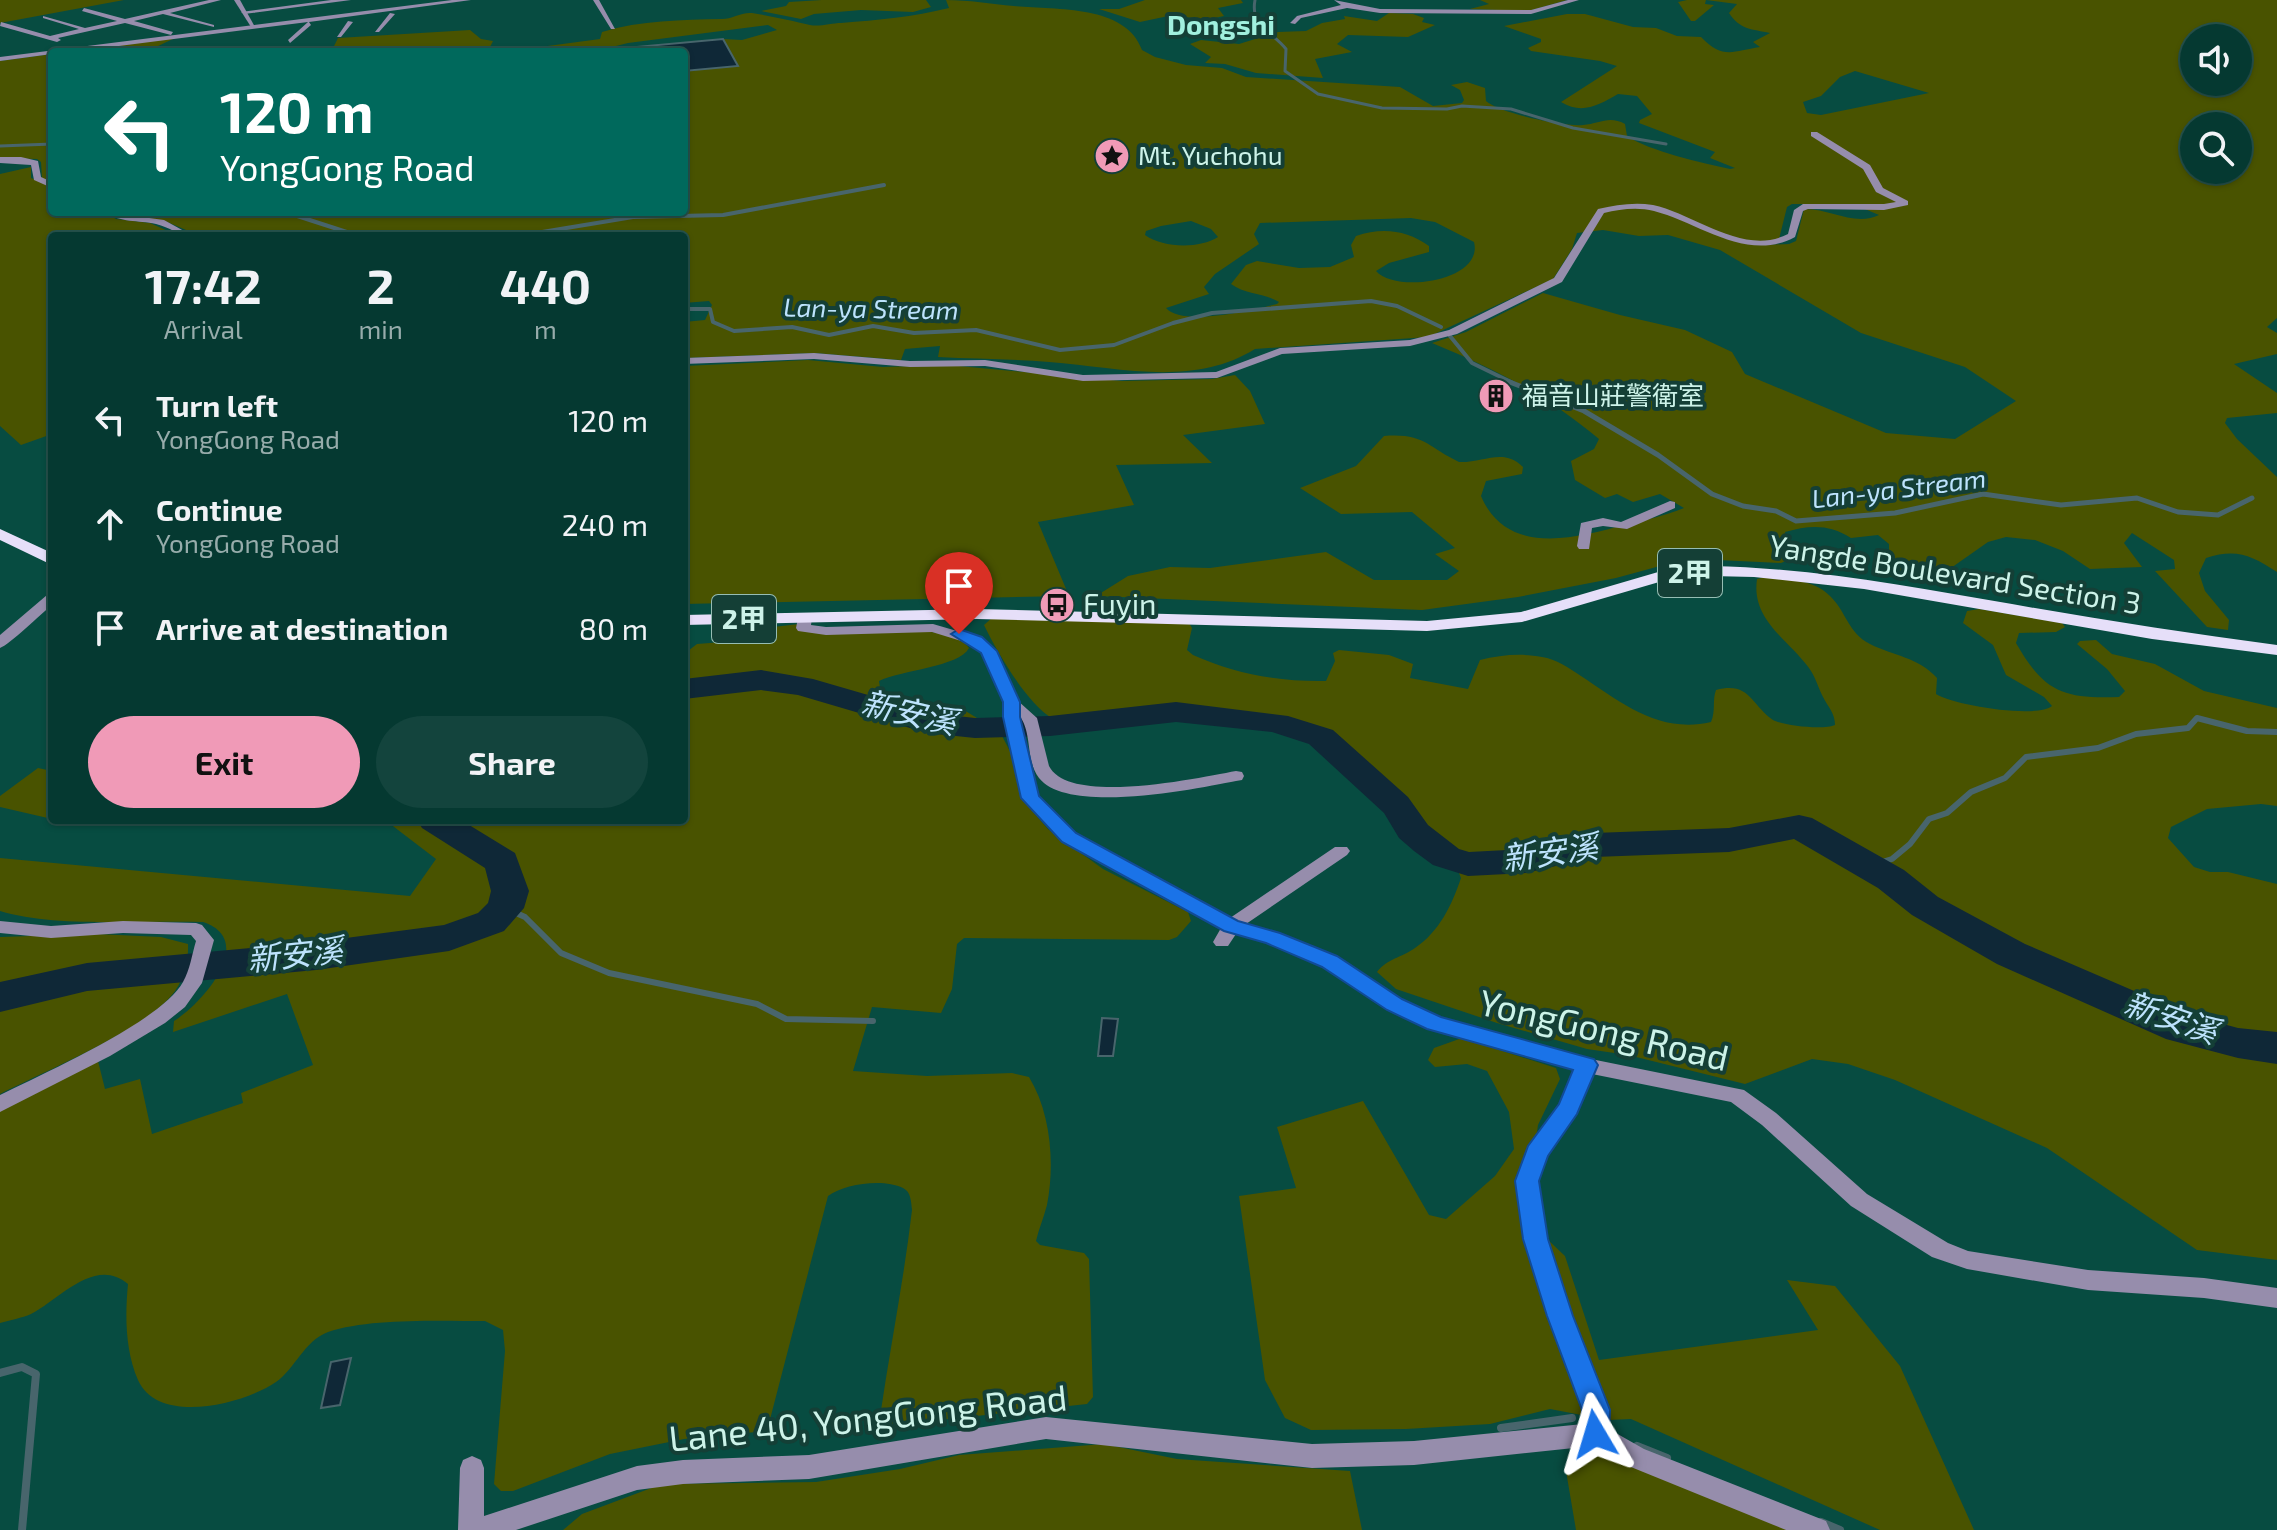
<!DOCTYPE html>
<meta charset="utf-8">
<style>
body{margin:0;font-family:"Exo 2","Noto Sans TC",sans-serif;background:#13443d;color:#f1f3f6;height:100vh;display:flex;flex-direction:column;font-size:30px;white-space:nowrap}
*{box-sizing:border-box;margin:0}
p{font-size:26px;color:#97acab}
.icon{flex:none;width:44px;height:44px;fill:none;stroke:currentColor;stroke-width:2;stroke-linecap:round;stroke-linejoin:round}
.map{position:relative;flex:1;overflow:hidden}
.drawer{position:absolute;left:48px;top:232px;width:640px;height:592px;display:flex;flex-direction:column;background:#053931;border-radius:8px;box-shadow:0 2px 6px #0004,0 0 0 2px #26534d}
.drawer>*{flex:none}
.hud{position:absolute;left:48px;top:48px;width:640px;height:168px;border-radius:8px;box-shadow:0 2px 6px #0004,0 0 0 2px #26534d;background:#00695c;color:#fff;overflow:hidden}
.fabs{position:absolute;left:2180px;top:24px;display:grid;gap:16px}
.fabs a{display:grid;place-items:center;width:72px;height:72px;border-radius:50%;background:#053931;box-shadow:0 2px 6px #0004,0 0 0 2px #26534d;font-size:40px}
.pin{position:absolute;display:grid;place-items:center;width:68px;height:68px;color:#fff;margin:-82px -34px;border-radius:50% 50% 50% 0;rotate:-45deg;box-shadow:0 0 8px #0007}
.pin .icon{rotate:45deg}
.me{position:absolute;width:88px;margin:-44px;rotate:353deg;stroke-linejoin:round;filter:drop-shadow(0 0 6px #0008)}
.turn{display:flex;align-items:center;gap:28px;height:168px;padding:0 40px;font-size:36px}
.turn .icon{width:104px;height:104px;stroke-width:2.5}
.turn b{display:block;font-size:56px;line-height:68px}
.eta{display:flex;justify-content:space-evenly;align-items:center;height:136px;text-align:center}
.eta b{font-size:48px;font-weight:700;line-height:56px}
.cta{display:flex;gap:16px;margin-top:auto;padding:16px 40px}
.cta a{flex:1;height:92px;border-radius:48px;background:#f09ab7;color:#111;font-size:32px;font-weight:700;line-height:92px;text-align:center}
.cta a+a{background:#13443d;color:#f1f3f6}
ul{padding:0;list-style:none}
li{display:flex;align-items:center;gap:24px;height:104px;padding:0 40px}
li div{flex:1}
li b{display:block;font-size:30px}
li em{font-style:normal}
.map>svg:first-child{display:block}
.green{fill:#495300;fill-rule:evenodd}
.water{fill:#0f2837;stroke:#48656c;stroke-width:2}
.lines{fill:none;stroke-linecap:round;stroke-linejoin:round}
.stream-far4{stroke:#48656c;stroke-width:3}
.stream-far3{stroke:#48656c;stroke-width:4}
.stream-far2{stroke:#48656c;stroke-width:5}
.stream-far1{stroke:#48656c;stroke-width:6}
.stream{stroke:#48656c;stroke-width:8}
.river{fill:#0f2837;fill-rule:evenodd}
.minor{fill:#968dac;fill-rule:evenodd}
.tertiary{fill:#968dac;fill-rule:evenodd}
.primary{fill:#e6dff9;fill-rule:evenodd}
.route{fill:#1a73e8;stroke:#114b97;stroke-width:2}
.labels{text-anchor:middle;stroke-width:8;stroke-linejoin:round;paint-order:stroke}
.far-poi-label{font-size:26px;fill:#cdf3e9;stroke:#143f36;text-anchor:start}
.far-water-label{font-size:26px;font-style:italic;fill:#bde3fd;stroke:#143f36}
.far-quarter-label{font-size:28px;font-weight:bold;fill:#a1f0de;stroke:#143f36}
.shield{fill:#143f36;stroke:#96bdb3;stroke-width:2}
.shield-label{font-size:28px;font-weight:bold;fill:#cdf3e9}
.street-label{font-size:30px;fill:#cdf3e9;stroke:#143f36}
.poi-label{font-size:30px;fill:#cdf3e9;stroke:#143f36;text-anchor:start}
.water-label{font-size:32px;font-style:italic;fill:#bde3fd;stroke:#143f36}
.near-street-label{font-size:36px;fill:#cdf3e9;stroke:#143f36}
</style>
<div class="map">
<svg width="2277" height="1530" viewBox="0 0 2277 1530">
<rect width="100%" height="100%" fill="#074c41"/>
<path class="green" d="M0,0H124L0,23Z
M822,0H926L931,7L913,12L861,10L814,14L801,19L761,11L786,6L789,2Z
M946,0C969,0 991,4 1014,6C1054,10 1126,4 1142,50L1155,57L1186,65L1222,68L1246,77L1400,87L1433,106L1462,103L1464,100L1460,90L1451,85L1467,82L1485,88L1486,101C1499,113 1564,127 1583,125C1599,124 1609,115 1625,124L1627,136C1649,151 1703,163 1730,169L1735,168L1710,158L1715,152L1639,123L1640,120L1652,114L1637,96L1618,94C1599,105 1582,115 1561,102L1617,66L1600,61L1531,51L1528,48L1541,42V39L1504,26L1567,14H1585L1633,27L1656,28L1677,36L1701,37C1723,60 1733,51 1760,47L1753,42L1770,33C1752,29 1740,30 1729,13L1737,4L1706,0L1705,4L1714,5L1695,21H1691L1678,2L1687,0H2277V318L2267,327L2277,333V354L2234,364L2277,393V413L2227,418L2225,423L2237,439L2277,477V572C2251,555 2236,548 2206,558L2199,573L2205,591L2229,620L2228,630L2207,627L2155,571L2175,569L2174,560L2132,533L2124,543L2142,567L2090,569L2063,551L2035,540L2006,537L1988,542L1931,582L1878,575L1889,557V544L1878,535L1851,538C1829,524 1810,525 1785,532L1793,558L1781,563L1718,560L1671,563L1616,578L1518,597L1422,610L1096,596L1128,576L1170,567L1210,568L1326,552L1374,580H1447L1459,571L1435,554L1455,548L1412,512L1341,514L1300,488L1356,466L1384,436C1425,433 1427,447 1459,462C1483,463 1504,447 1523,467L1522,474L1486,481L1481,496C1507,557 1575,538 1624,525C1644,520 1665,516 1684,508L1660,494L1633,502L1617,494L1605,498L1575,480L1571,461L1594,449L1599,439C1545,394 1497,370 1432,343L1466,332L1543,293L1620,315L1685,330L1732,352L1745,374L1886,433L1955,439L2016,401L1965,367L1861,333L1720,250L1668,235L1639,236L1603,230L1577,233L1572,249L1553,279L1428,337L1255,349C1192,388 1118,367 1049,362C1012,359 975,359 938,357L940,346L905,349L901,360L815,353L684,358V322L705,320L712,305L709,301L684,303V236H200L165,221L124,216L118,212H684V71L737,66L723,39L742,40L777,30L768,25L628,43L604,49L616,52H309L333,48L338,38L470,30L481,39L493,41L489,49L540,47L600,39L602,32C641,20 682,20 722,19C732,19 741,12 752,13C771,16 793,21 810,25C819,27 832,23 841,23C878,20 913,17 949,8ZM2194,38H2238V82H2194ZM1855,71L1929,93L1821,115L1807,113L1803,102L1821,96L1840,77ZM2194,126H2238V170H2194ZM1792,204H1853L1879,215C1855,227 1829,208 1804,209L1796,241L1789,244L1762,245L1779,239L1787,207ZM1411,218L1435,222L1474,242C1484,281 1396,294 1376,271L1389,263L1429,252V246C1407,230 1382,227 1356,236L1351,245L1354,257L1330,267L1299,268L1257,261L1246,265L1231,284C1246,295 1265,293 1279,302L1277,304C1254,310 1182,327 1166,308L1209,294L1204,287L1215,274L1259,244L1254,234L1260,223ZM1191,221L1211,229L1218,237C1199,249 1163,248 1145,235L1146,231L1161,226Z
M1145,0H1241L1243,3L1218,8L1224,16L1205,20L1173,15L1140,22L1099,9H1119Z
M1480,0H1567L1528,11L1470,9L1489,4Z
M1389,13L1413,14L1424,18L1422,22L1435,25L1408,37L1348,35L1337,44L1352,52L1315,59L1323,78L1256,73L1225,64L1205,63L1211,57L1190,44L1201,40L1239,44L1278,32L1306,31L1322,23L1345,19L1344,16L1377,21Z
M175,38L156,47L244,48L252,52H67Z
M52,54V182L42,178L41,162L37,159L0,158V61Z
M31,167V178L52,186V212H105L116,219L150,223L179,236H52V434L21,445L0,426V174Z
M808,360L883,367L948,365L1122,381L1212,379L1235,375L1250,391L1265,424L1183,435L1212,463L1116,465L1134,505L1038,522L1069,596L684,604V366Z
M1765,577C1787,579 1813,579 1830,596C1846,611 1848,633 1870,644C1894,656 1918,657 1937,678L1936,694C1953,705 2036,719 2052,706L2044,697L2006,675L1993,645L1963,623L1967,611L1979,609L2062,623L2065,627L2056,632L2019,633L2016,643C2044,692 2063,699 2119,697L2125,691L2107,669L2077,644L2080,641L2096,640L2112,654L2155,664L2204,691L2277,708V806L2261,804L2207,809L2171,827L2168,838L2194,867L2210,872H2228L2277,884V1260L2197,1250L2047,1148L1895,1080L1848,1064L1812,1059L1745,1084L1628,1055L1587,1049L1497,1023L1396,989L1377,972C1388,958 1401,958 1415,948C1439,932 1452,905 1461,878L1448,847L1425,829L1405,802L1331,738L1307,724L1158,707L1052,718C1027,704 997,652 984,625L993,617L1189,623L1192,628L1187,650L1193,655C1235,674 1280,682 1326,681L1335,661L1333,653L1339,650L1389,655L1413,664L1410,678L1468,689L1480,660C1500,655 1522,653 1542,657C1556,659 1569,668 1581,676C1622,703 1659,734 1711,722C1716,710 1712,701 1716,690C1750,681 1751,705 1773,720C1784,726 1824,730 1835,725C1835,713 1828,707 1823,697C1818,687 1815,676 1809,668C1788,639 1751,620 1757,579Z
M799,624L801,631C835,631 951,620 969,648C959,667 901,670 879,681L881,695L959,707L1000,732L1012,755L1024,801L1048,829L1103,869L1188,912L1191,921L1177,937L1169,940L964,938L957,944L952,989L941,1013L872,1007L853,1071L927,1076L1012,1073L1029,1077C1051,1113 1055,1164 1047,1205C1044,1217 1039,1228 1036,1241L1040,1245L1084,1253L1089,1259L1093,1397L1087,1404L893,1425L883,1421L880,1417C890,1348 904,1279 912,1210C911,1201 911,1192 903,1188C883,1178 844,1184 828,1196L767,1431L684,1439L610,1454L513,1491H501L494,1484L505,1351L503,1330L485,1321C440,1321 369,1318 328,1332C304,1341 295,1369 276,1382C244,1404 158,1426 138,1380C125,1350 125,1315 128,1284C95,1256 60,1299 31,1314C22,1318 10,1320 0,1323V1110L98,1061L105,1089L140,1079L152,1134L243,1103L241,1093L313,1065L287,994L173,1032L174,1021C202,1004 258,940 203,922C143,920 56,928 0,911V858L410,896L436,859L385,820H684V654L697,644L772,638L773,627Z
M38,768L52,771V819L0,807V796Z
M97,934L161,937L188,944C189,961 183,983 171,996C140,1032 45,1071 0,1094V937Z
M1462,1038L1556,1068L1560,1079L1538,1125L1525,1218L1565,1256L1599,1360L1818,1330L1787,1280L1835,1286L1900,1366L1974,1530H1880L1631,1419L1608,1420L1550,1409L1490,1424L1406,1429L1311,1430L1285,1418L1265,1380L1239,1196L1296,1188L1277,1127L1363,1101L1429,1215L1446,1219L1495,1176L1514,1149L1509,1112L1487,1071L1467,1064L1435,1067L1428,1060L1434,1048Z
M1104,1444L1177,1459L1350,1471L1362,1530H563L582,1514L662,1484L816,1482L900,1469L959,1455Z
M1601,1451L1796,1530H1576L1566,1471L1569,1454Z"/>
<path class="water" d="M723,39L738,66L684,71V52H616L614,49Z
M1102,1018L1118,1019L1113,1056H1098Z
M351,1358L340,1405L321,1408L331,1362Z"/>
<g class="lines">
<path class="stream-far4" d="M1255,0C1250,27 1272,31 1286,49L1285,71L1318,94L1382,108L1447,109L1462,106L1511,109L1573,128L1666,144
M0,146L52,144"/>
<path class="stream-far3" d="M285,212L359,236
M518,236L633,217L723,215L884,185
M684,309H710L713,322L734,331L792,327L829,335L873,326L914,333L976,330L1060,350L1114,345L1173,323L1212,313L1371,301L1397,306L1441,327
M1450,336L1472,363L1513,383"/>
<path class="stream-far2" d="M1507,381L1584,411L1658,455L1712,494L1743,506L1776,511L1796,521L1895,513L1983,494L2061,505L2137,498L2178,512L2218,515L2252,498"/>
<path class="stream-far1" d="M1866,867L1892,859L1910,844L1929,819L1947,813L1971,792L2005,778L2026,757L2098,748L2136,734L2188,728L2197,718L2247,731L2277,732
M505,908L525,917L561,953L609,973L757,1004L786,1019L873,1021"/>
<path class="stream" d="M0,1373L22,1367L36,1374L22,1530
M1501,1428L1572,1418
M1637,1446L1667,1458
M1821,1522L1840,1530"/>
<path class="river" d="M761,670L813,679L930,713L975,718L1050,716L1176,702L1288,716L1333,730L1408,797L1428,825L1459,849L1469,852L1526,849L1594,833L1729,828L1799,815L1812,818L1904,870L1938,897L2025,944L2190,1015L2238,1028L2277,1032V1064L2238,1058L2166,1039L1997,964L1912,915L1878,888L1794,839L1729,852L1594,857L1526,873L1468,876L1433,865L1414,851L1399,838L1384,813L1309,744L1272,732L1176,722L1050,736L975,738L927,733L798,695L761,690L684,699V679Z
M417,820H461L515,853L529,891L524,908L504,931L449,951L316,970L87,991L0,1012V982L87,963L316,942L444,925L478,913L488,903L491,891L485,868L422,828Z"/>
<path class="minor" d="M209,0H221L170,13L214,25V27L163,14L134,21L173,32L171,35L125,23L58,38L61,40L57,42L0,26L1,22L50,36L79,29L43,18V16L85,28L117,21L82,11L84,8L125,19Z
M331,0H351L244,14L241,12Z
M452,0H471L309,22L311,25L290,43L288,40L308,22L72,52H52V54L0,61V57Z
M593,0H599L615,29H611Z
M1334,0L1380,9L1531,10L1568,0H1579L1531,14L1380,13L1347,8L1301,18L1295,24L1290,23L1297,16L1341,5Z
M390,13L395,14L379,32H375Z
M348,21L353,22L341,37H337Z
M1811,132H1817L1870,165L1883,188L1908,201V205L1884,210L1808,209L1803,211L1795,237C1747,263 1700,223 1654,211C1638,207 1620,209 1604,213L1562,282L1457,334L1410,346L1282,354L1217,378L1083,381L985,366L910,367L814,359L684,364V358L814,353L910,361L985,360L1083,375L1216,372L1280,348L1410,340L1449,330L1554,278L1598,209C1616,205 1634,202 1653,205C1695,214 1744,257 1788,234L1794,210L1803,204H1884L1896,202L1876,192L1863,169L1811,136Z
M0,157H21L38,161L41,177L52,182V188L34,180L31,165L0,163Z
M105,212L164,220L193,236C178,236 170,227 156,224C138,220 120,223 105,212Z
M1670,501L1675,502V508L1627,529L1603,526L1592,528L1589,549H1579L1577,546L1581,523L1603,518L1621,522Z
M52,594V605C41,614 9,645 0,648V635L47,595Z
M805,614L812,618L811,625L826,627L933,624L981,638L995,651L1017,700L1037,718L1049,766C1069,806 1198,778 1236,771L1242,772L1244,776L1242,780L1236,781C1195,789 1068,815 1039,778C1025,760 1033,733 1019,715L1039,796L1075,833L1230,918L1335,847H1347L1350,851L1347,855L1246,924L1279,934L1336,957L1401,999L1440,1017L1586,1058L1744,1090L1776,1113L1867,1194L1948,1243L1968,1251L2088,1270L2204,1278L2277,1288V1308L2204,1298L2088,1290L1967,1269L1932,1257L1851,1206L1762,1125L1731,1102L1592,1074L1579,1108L1546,1156L1538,1181L1547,1239L1571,1316L1608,1410L1607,1428L1644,1449L1826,1521L1830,1530H1786L1626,1465L1593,1446L1414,1465L1312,1468L1046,1439L809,1479L683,1484L637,1490L516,1530H458L460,1468L463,1460L472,1456L481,1460L484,1468V1516L637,1466L683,1460L809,1455L1046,1417L1312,1444L1414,1441L1583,1424L1584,1410L1549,1316L1525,1239L1516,1181L1530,1147L1560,1105L1574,1069L1427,1028L1387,1009L1322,967L1267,942L1236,934L1228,946H1216L1213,942L1221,928L1063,841L1025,802L1003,717V702L982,653L971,644L932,632L826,635L798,631L796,628L798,618Z
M0,921L51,926L123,921L196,923L202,925L214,940L202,983L185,1007L165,1023L110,1056L0,1112V1095C42,1074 162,1021 183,982C190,970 192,954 196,941L191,935L123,933L51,938L0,933Z"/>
<path class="tertiary" d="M234,0H240L255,27H251Z"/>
<path class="primary" d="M0,529L52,553V565L0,540Z
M1711,566C1813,568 1912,587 2012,604C2100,620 2188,633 2277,645V655L2152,639L1864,589L1754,577L1711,576L1666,580L1522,622L1427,631L977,619L684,625V615L977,609L1427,621L1521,612L1665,570Z"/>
</g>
<path class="route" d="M959,629L982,637L997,651L1020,702V717L1039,796L1076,833L1238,921L1280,933L1337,956L1402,999L1441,1017L1594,1059L1598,1065L1577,1114L1548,1156L1539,1181L1548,1239L1573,1316L1610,1410L1609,1434L1605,1443L1595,1447L1585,1443L1581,1434L1582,1410L1547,1316L1523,1239L1515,1181L1528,1146L1559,1104L1573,1070L1427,1029L1387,1010L1322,967L1266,943L1224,931L1062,842L1021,798L1003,717V702L981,653L951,634Z"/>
<defs>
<symbol id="sight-disc" viewBox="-11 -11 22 22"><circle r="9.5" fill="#f09ab7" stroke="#143f36"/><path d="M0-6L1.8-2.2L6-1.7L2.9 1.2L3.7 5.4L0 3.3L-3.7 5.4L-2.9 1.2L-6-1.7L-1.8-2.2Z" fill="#111"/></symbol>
<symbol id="building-disc" viewBox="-11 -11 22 22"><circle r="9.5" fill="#f09ab7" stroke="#143f36"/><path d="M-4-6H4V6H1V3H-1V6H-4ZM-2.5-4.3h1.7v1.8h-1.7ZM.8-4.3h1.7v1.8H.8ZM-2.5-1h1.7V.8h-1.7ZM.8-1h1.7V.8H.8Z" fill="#111"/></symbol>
<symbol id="bus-disc" viewBox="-11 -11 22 22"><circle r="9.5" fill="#f09ab7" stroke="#143f36"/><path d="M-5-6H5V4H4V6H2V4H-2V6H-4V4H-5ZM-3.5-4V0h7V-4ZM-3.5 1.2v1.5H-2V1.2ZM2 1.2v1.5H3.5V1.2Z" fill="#111"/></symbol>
</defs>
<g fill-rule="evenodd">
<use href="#sight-disc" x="1092" y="136" width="40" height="40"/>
<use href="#building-disc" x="1476" y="376" width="40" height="40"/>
<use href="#bus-disc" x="1037" y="585" width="40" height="40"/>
</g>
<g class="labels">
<g class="far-poi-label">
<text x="1138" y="165">Mt. Yuchohu</text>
<text x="1522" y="405">福音山莊警衛室</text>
</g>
<g class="far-water-label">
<text transform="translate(871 309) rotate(1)" y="9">Lan-ya Stream</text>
<text transform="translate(1899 489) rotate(-7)" y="9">Lan-ya Stream</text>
</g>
<g class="far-quarter-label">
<text x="1221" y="35">Dongshi</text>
</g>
<g class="shield">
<rect x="1658" y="549" width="64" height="48" rx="6"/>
<rect x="712" y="595" width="64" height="48" rx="6"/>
</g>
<g class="shield-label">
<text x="1690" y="583">2甲</text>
<text x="744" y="629">2甲</text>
</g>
<g class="street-label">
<text transform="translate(1955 575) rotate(9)" y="10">Yangde Boulevard Section 3</text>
</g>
<g class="poi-label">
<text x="1083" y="615">Fuyin</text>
</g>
<g class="water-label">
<text transform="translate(909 713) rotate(13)" y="11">新安溪</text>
<text transform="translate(1550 853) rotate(-8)" y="11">新安溪</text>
<text transform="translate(295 955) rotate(-6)" y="11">新安溪</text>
<text transform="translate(2171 1018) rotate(19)" y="11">新安溪</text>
</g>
<g class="near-street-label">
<text transform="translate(1604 1030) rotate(13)" y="13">YongGong Road</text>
<text transform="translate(868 1418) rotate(-6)" y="13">Lane 40, YongGong Road</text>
</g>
</g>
</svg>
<div class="fabs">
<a><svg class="icon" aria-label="sound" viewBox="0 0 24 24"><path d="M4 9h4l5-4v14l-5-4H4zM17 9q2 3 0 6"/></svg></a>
<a><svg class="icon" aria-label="search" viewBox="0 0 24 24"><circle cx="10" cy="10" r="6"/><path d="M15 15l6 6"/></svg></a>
</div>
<div class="pin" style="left:959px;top:634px;background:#d93025"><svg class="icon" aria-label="arrive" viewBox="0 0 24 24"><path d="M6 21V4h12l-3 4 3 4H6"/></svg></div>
<svg class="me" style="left:1595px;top:1434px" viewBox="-20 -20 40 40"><path d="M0-17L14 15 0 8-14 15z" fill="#1a73e8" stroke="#fff" stroke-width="4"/></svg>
<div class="hud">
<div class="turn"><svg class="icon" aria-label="left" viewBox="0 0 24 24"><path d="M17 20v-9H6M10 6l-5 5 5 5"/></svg><div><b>120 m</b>YongGong Road</div></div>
</div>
<section class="drawer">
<div class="eta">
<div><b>17:42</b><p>Arrival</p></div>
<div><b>2</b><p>min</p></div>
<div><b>440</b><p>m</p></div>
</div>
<ul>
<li><svg class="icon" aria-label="left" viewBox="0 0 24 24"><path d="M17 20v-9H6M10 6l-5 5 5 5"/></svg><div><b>Turn left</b><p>YongGong Road</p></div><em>120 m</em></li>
<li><svg class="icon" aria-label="ahead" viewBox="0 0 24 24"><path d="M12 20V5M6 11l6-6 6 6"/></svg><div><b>Continue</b><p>YongGong Road</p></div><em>240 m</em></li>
<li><svg class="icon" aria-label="arrive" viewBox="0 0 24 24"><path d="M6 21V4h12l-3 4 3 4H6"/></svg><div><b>Arrive at destination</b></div><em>80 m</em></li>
</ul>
<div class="cta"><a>Exit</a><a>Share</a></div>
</section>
</div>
